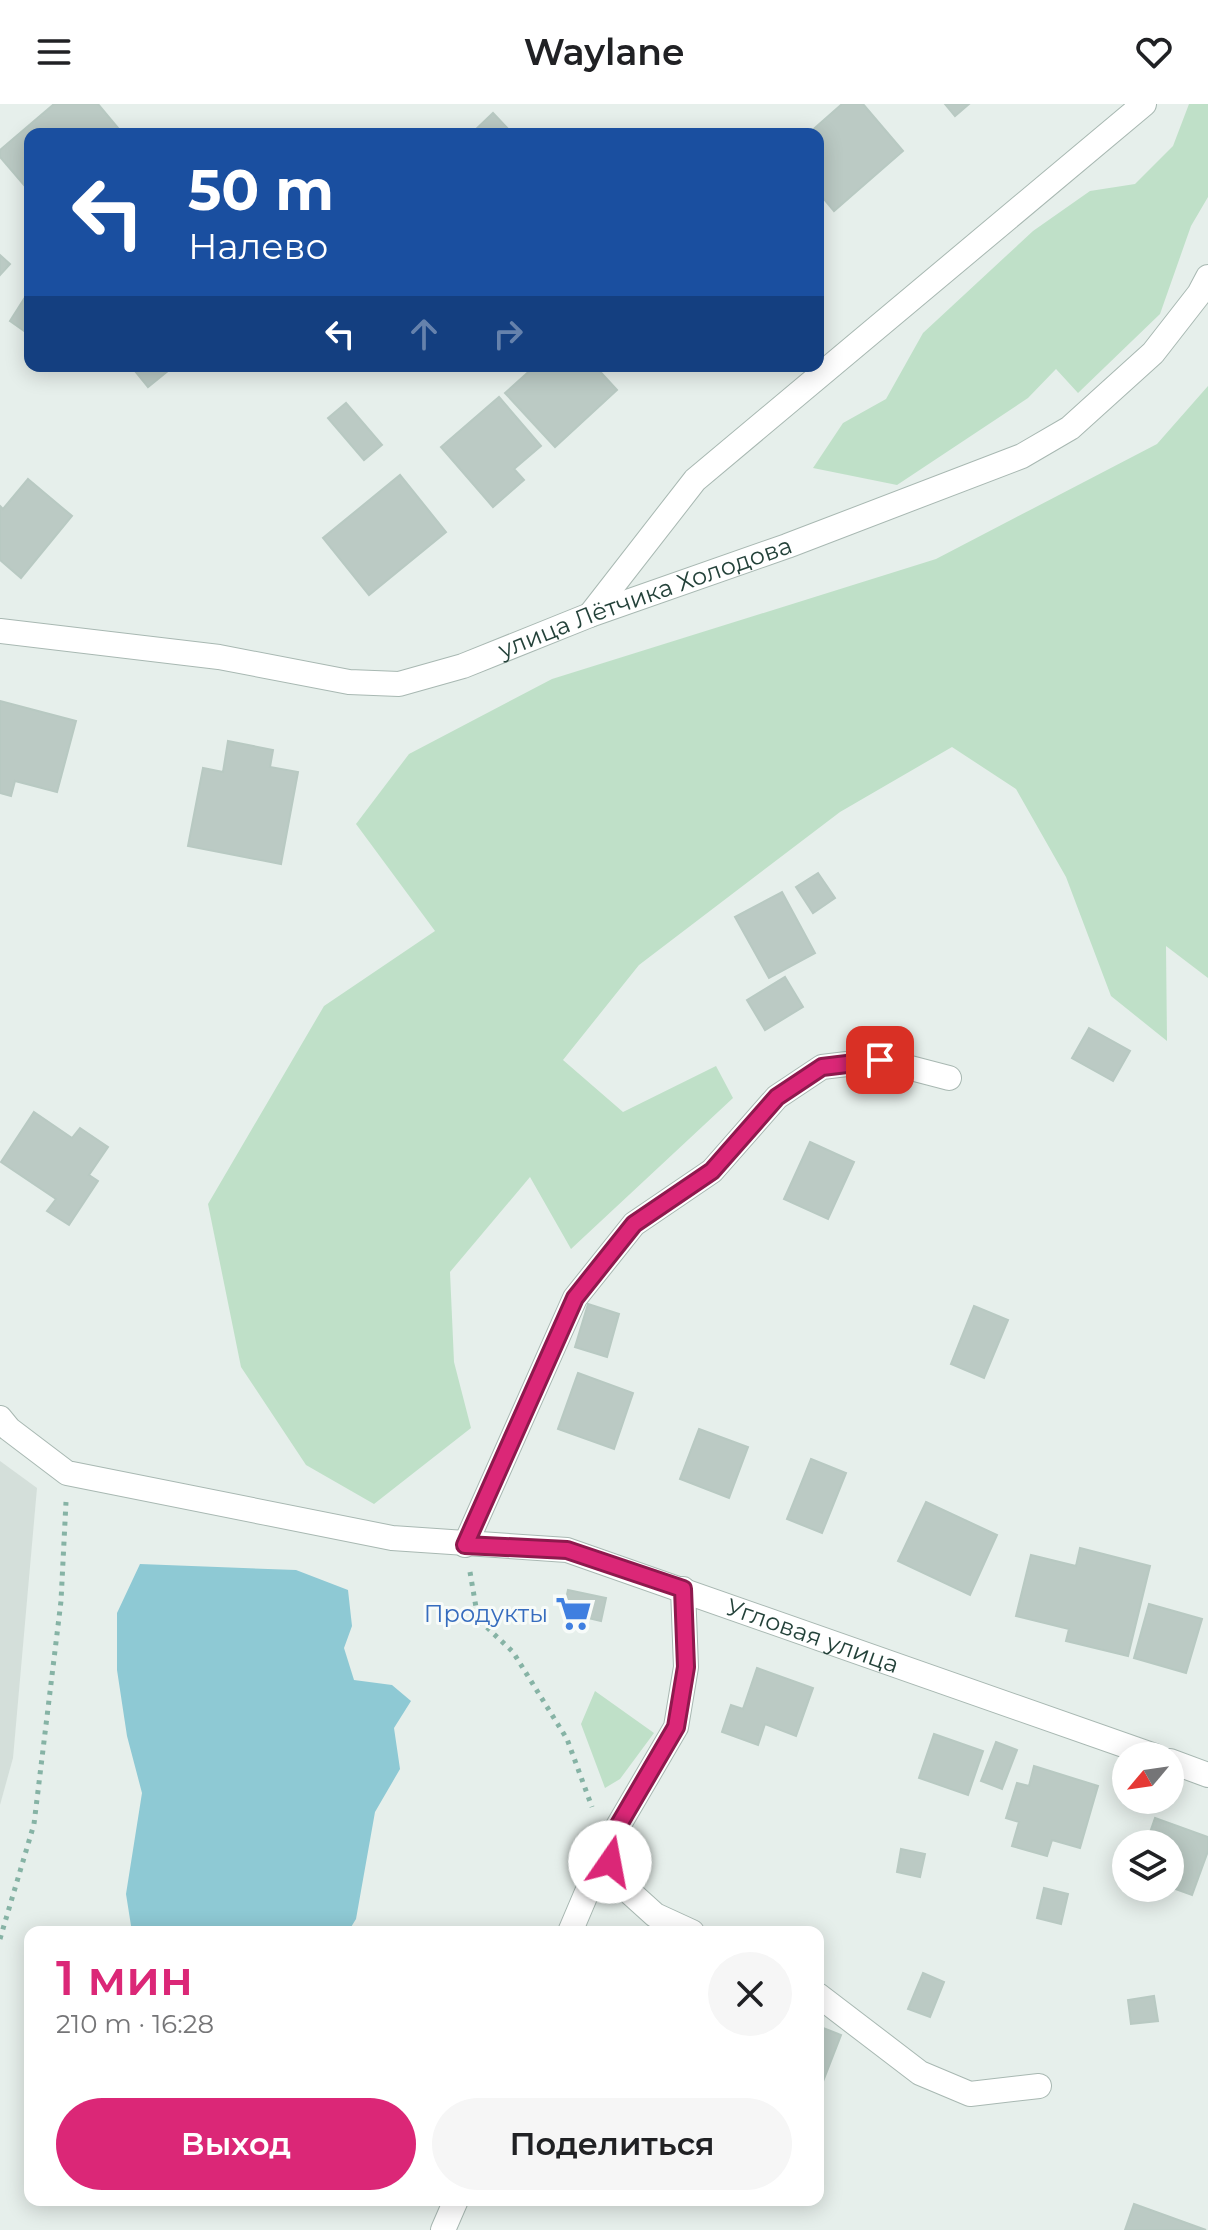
<!DOCTYPE html>
<html lang="ru">
<meta charset="utf-8">
<style>
body{margin:0;font-family:Montserrat,sans-serif;background:#f6f6f6;color:#202124;height:100vh;display:flex;flex-direction:column;font-size:30px;white-space:nowrap}
*{box-sizing:border-box;margin:0}
p{font-size:26px;color:#757577}
.icon{flex:none;width:44px;height:44px;fill:none;stroke:currentColor;stroke-width:2;stroke-linecap:round;stroke-linejoin:round}
.map{position:relative;flex:1;overflow:hidden}
.details{position:absolute;left:24px;top:1822px;width:800px;height:280px;display:flex;flex-direction:column;background:#fff;border-radius:16px;box-shadow:0 4px 20px #0003}
.details>*{flex:none}
.top-card{position:absolute;left:24px;top:24px;width:800px;height:244px;border-radius:16px;box-shadow:0 4px 20px #0003;background:#1a4fa0;color:#fff;overflow:hidden}
.needle{width:52px;rotate:241deg}
.tools{position:absolute;left:1112px;top:1638px;display:grid;gap:16px}
.tools a{display:grid;place-items:center;width:72px;height:72px;border-radius:50%;background:#fff;box-shadow:0 4px 20px #0003;font-size:40px}
.pin{position:absolute;display:grid;place-items:center;width:68px;height:68px;color:#fff;margin:-34px;border-radius:16px;box-shadow:0 4px 12px #0006}
.me{position:absolute;width:88px;margin:-44px;rotate:12deg;stroke-linejoin:round;filter:drop-shadow(0 0 6px #0008)}
.turn{display:flex;align-items:center;gap:28px;height:168px;padding:0 32px;font-size:36px}
.turn .icon{width:104px;height:104px;stroke-width:2.5}
.turn b{display:block;font-size:56px;line-height:68px}
.lanes{display:flex;align-items:center;height:76px;padding:0 32px;background:#0003;justify-content:center;gap:40px;direction:ltr}
.lanes .off{opacity:.35}
.round{display:grid;place-items:center;flex:none;width:84px;height:84px;border-radius:42px;background:#f6f6f6}
.headline{display:flex;align-items:center;justify-content:space-between;height:136px;padding:0 32px}
h1{font-size:48px;font-weight:600;line-height:60px;color:#db2777}
.action{display:flex;gap:16px;margin-top:auto;padding:16px 32px}
.action a{flex:1;height:92px;border-radius:48px;background:#db2777;color:#fff;font-size:32px;font-weight:600;line-height:92px;text-align:center}
.action a+a{background:#f6f6f6;color:#202124}
header{display:flex;justify-content:space-between;align-items:center;height:104px;padding:0 32px;background:#fff;font-size:36px;font-weight:600}
.map>svg:first-child{display:block}
.built{fill:#d4dfda}
.green{fill:#bfe0c8}
.water{fill:#8ec9d4}
.building{fill:#bbcac4;stroke:#b8c9c2;stroke-width:2}
.lines{fill:none;stroke-linecap:round;stroke-linejoin:round}
.minor-casing{stroke:#a8b8b2;stroke-width:26}
.path{stroke:#86b3a5;stroke-width:5;stroke-dasharray:4 6;stroke-linecap:butt}
.minor{stroke:#fff;stroke-width:24}
.route-casing{stroke:#8e194d;stroke-width:20}
.route{stroke:#db2777;stroke-width:14}
.labels{text-anchor:middle;stroke-width:6;stroke-linejoin:round;paint-order:stroke}
.street-label{font-size:24px;fill:#24423a;stroke:#f7fbf9}
.shop-label{font-size:24px;fill:#366cbe;stroke:#f7fbf9;text-anchor:end}
</style>
<header><svg class="icon" aria-label="menu" viewBox="0 0 24 24"><path d="M4 6h16M4 12h16M4 18h16"/></svg>Waylane<svg class="icon" aria-label="heart" viewBox="0 0 24 24"><path d="M12 20l-8-8c-3-5 5-10 8-4 3-6 11-1 8 4z"/></svg></header>
<div class="map">
<svg width="1208" height="2126" viewBox="0 0 1208 2126">
<rect width="100%" height="100%" fill="#e6efeb"/>
<path class="built" d="M0,1357L37,1384L13,1654L0,1701Z"/>
<path class="green" d="M1189,0H1208V93L1191,122L1160,210L1078,289L1056,265L1028,294L897,381L813,364L843,319L886,295L923,229L1033,127L1090,87L1135,80L1173,42Z
M1208,282V874L1166,842L1167,937L1111,892L1066,773L1016,685L952,643L840,708L639,861L563,956L623,1008L716,962L733,994L571,1145L530,1073L450,1168L454,1258L471,1324L374,1400L306,1361L241,1263L208,1100L324,902L435,827L356,720L409,650L552,575L936,455L1157,340Z
M595,1587L654,1629L620,1675L605,1684L581,1620Z"/>
<path class="water" d="M140,1460L296,1466L348,1486L352,1522L344,1544L354,1576L392,1581L411,1597L394,1624L400,1665L375,1708L356,1815L348,1828H132L126,1790L142,1689L127,1632L117,1566V1509Z"/>
<path class="building" d="M54,0H98L123,30H30V88L0,53V46Z
M842,0H863L903,47L834,107L818,88V30H808Z
M945,0H969L955,12Z
M493,9L513,30H471Z
M0,151L10,160L0,171Z
M24,195L30,199V231L10,217Z
M131,262H174L148,283Z
M535,262H595L617,286L555,343L505,289Z
M499,293L541,342L514,365L524,376L493,403L441,343Z
M346,299L382,341L364,356L328,314Z
M400,371L446,428L369,491L323,434Z
M28,375L72,412L21,474L0,456V402L3,405Z
M0,597L76,617L57,688L15,677L11,692L0,689Z
M228,637L273,646L270,663L298,668L281,760L188,742L203,664L223,668Z
M818,769L835,794L813,809L796,783Z
M782,788L815,849L769,874L735,813Z
M785,873L803,903L765,926L747,896Z
M1089,924L1130,947L1113,977L1072,954Z
M34,1008L72,1034L80,1024L108,1043L89,1071L98,1077L69,1121L47,1107L56,1095L1,1058Z
M810,1038L854,1058L828,1115L784,1095Z
M588,1200L619,1210L607,1253L575,1243Z
M974,1202L1008,1216L984,1274L951,1260Z
M578,1269L633,1289L614,1345L558,1325Z
M699,1325L748,1343L729,1394L680,1375Z
M811,1355L846,1369L822,1429L787,1415Z
M926,1398L997,1431L970,1491L898,1457Z
M1080,1444L1150,1462L1128,1552L1066,1537L1069,1525L1016,1512L1031,1451L1076,1462Z
M568,1486L606,1494L601,1517L563,1508Z
M1149,1500L1202,1515L1186,1569L1134,1554Z
M757,1564L813,1584L796,1632L765,1620L758,1641L722,1628L731,1601L743,1605Z
M934,1630L983,1647L968,1691L919,1674Z
M996,1638L1017,1646L1002,1685L981,1677Z
M1034,1662L1098,1682L1080,1744L1052,1736L1047,1752L1012,1742L1019,1718L1006,1714L1017,1679L1029,1682Z
M1155,1714L1208,1733V1747L1192,1791L1170,1783V1740H1146Z
M901,1745L925,1750L920,1773L897,1768Z
M1044,1784L1068,1790L1061,1820L1037,1814Z
M923,1869L944,1878L930,1913L908,1905Z
M1154,1892L1158,1917L1131,1920L1128,1896Z
M818,1922L841,1931L820,1985L818,1984Z
M1134,2100L1206,2126H1125Z"/>
<g class="lines">
<defs>
<g id="minor">
<path d="M590,511L695,376L1144,0"/>
<path id="s1" d="M0,527L219,553L349,578L399,580L463,562L590,511L787,442L1022,352L1070,324L1153,249L1199,190L1208,173"/>
<path id="s2" d="M0,1314L9,1325L67,1369L392,1434L567,1446L1155,1652"/>
<path d="M465,1441L575,1194L634,1120L712,1067L777,993L822,963L880,956L949,974"/>
<path d="M1170,1657L1208,1671"/>
<path d="M607,1741L614,1774L655,1811L692,1828"/>
<path d="M570,1828L607,1741L676,1623L686,1563L683,1485"/>
<path d="M818,1891L920,1969L970,1990L1039,1982"/>
<path d="M443,2126L456,2096"/>
</g>
</defs>
<use href="#minor" class="minor-casing"/>
<path class="path" d="M470,1468L478,1515L513,1548L567,1635L592,1703
M0,1835L34,1720L61,1497L66,1398"/>
<use href="#minor" class="minor"/>
</g>
<g class="lines">
<defs>
<path id="route" d="M610,1758L607,1741L676,1623L686,1563L683,1485L567,1446L465,1441L575,1194L634,1120L712,1067L777,993L822,963L880,956"/>
</defs>
<use href="#route" class="route-casing"/>
<use href="#route" class="route"/>
</g>
<defs>
<symbol id="supermarket-bare" viewBox="-9 -9 18 18"><path d="M-6-5.5h2.5l.6 2H6L4.5 2H-2.5L-4.4-4H-6ZM-1.5 3.2a1.3 1.3 0 1 0 .1 0ZM3 3.2a1.3 1.3 0 1 0 .1 0Z" fill="#3f7fe0" stroke="#f7fbf9" stroke-width="2.5" paint-order="stroke"/></symbol>
</defs>
<g fill-rule="evenodd">
<use href="#supermarket-bare" x="548" y="1484" width="51" height="51"/>
</g>
<g class="labels">
<g class="street-label">
<text dy="8" stroke="none"><textPath href="#s1" startOffset="664">улица Лётчика Холодова</textPath></text>
<text dy="8" stroke="none"><textPath href="#s2" startOffset="854">Угловая улица</textPath></text>
</g>
<g class="shop-label">
<text x="548" y="1518">Продукты</text>
</g>
</g>
</svg>
<div class="tools">
<a><svg class="needle" viewBox="-14 -14 28 28"><path d="M0-13l5 13h-10z" fill="#e53935"/><path d="M0 13l5-13h-10z" fill="#757577"/></svg></a>
<a><svg class="icon" aria-label="layers" viewBox="0 0 24 24"><path d="M12 4l9 5-9 5-9-5zM3 14l9 5 9-5"/></svg></a>
</div>
<div class="pin" style="left:880px;top:956px;background:#d93025"><svg class="icon" aria-label="arrive" viewBox="0 0 24 24"><path d="M6 21V4h12l-3 4 3 4H6"/></svg></div>
<svg class="me" style="left:610px;top:1758px" viewBox="-20 -20 40 40"><circle r="19" fill="#fff"/><path d="M0-13L10 11 0 6-10 11z" fill="#db2777"/></svg>
<div class="top-card">
<div class="turn"><svg class="icon" aria-label="left" viewBox="0 0 24 24"><path d="M17 20v-9H6M10 6l-5 5 5 5"/></svg><div><b>50 m</b>Налево</div></div>
<div class="lanes"><svg class="icon" aria-label="left" viewBox="0 0 24 24"><path d="M17 20v-9H6M10 6l-5 5 5 5"/></svg><svg class="icon off" aria-label="ahead" viewBox="0 0 24 24"><path d="M12 20V5M6 11l6-6 6 6"/></svg><svg class="icon off" aria-label="right" viewBox="0 0 24 24"><path d="M7 20v-9h11M14 6l5 5-5 5"/></svg></div>
</div>
<section class="details">
<div class="headline"><div><h1>1 мин</h1><p>210 m · 16:28</p></div><a class="round"><svg class="icon" aria-label="close" viewBox="0 0 24 24"><path d="M6 6l12 12M18 6L6 18"/></svg></a></div>
<div class="action"><a>Выход</a><a>Поделиться</a></div>
</section>
</div>
